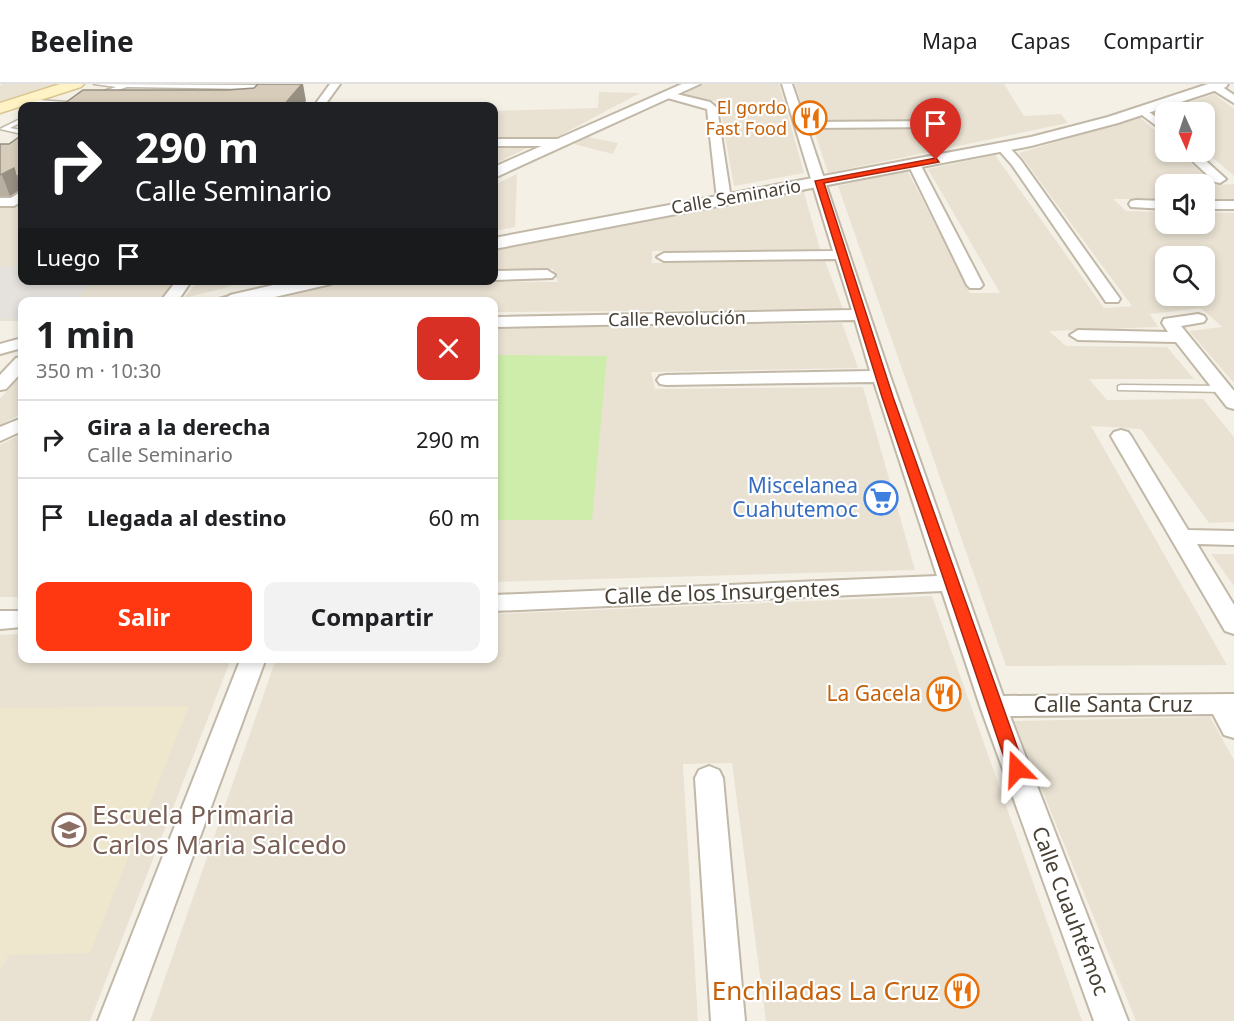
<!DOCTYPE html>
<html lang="es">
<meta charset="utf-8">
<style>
body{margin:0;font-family:"Noto Sans",sans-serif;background:#f2f2f2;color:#202124;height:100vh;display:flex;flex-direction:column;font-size:22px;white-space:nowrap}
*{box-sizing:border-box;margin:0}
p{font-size:20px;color:#757577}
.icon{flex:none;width:33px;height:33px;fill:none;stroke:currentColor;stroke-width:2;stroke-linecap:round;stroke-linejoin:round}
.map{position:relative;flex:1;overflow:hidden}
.sheet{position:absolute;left:18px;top:213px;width:480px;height:366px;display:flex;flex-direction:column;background:#fff;border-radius:12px;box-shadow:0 3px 9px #0003}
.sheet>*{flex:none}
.guide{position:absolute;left:18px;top:18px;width:480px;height:183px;border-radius:12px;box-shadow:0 3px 9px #0003;background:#202124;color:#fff;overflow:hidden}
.needle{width:39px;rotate:177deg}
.tools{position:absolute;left:1155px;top:18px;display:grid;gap:12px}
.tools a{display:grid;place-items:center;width:60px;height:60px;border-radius:12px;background:#fff;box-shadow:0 3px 9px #0003;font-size:30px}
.pin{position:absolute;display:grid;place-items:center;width:51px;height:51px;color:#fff;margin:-62px -26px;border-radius:50% 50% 50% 0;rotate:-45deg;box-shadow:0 0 6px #0007}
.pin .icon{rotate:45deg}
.me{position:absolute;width:66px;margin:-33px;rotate:339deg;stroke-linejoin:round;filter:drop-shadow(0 0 4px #0008)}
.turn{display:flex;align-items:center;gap:21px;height:126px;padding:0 18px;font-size:27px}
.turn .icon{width:78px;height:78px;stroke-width:2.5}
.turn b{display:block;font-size:42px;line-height:51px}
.then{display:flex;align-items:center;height:57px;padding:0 18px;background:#0003;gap:12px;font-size:22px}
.round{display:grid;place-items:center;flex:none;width:63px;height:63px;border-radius:12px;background:#f2f2f2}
.head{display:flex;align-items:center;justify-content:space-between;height:102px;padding:0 18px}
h1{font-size:36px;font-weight:700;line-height:45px}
.action{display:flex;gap:12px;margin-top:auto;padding:12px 18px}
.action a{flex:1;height:69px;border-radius:12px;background:#ff3812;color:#fff;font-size:24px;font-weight:700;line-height:69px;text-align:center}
.action a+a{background:#f2f2f2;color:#202124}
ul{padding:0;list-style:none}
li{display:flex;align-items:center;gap:18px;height:78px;padding:0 18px;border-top:2px solid #e0e0e0}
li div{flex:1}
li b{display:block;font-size:22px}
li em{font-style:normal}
header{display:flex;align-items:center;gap:36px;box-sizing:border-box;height:84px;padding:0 30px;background:#fff;border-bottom:2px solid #e0e0e0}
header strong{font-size:28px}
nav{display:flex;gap:33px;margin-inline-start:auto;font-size:21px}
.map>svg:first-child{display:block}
.residential{fill:#e9e2d3;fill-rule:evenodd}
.education{fill:#efe6ce}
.green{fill:#ceedab}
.parking{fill:#e5e2de}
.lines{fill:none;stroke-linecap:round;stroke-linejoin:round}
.service-casing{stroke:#c1b8a7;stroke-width:3}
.minor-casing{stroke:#c1b8a7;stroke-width:4}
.tertiary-casing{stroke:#c1b8a7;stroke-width:4}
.secondary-casing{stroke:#d8c691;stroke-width:3}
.service{fill:#fff;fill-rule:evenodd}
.minor{fill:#fff;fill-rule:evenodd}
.tertiary{fill:#fff;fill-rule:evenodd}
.secondary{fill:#fff2c5;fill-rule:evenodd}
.wall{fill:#b9afa0}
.shaded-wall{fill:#968f82}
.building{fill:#d7ccba;stroke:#968f82;stroke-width:1.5}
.route{fill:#ff3812;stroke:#a6240c;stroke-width:1.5}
.labels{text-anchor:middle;stroke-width:4.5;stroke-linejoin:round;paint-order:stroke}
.far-food-label{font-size:18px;fill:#c56008;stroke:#fff;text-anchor:end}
.far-street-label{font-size:18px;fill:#484034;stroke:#fff}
.shop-label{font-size:21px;fill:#366cbe;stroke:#fff;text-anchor:end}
.street-label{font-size:21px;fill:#484034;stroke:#fff}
.food-label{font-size:21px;fill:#c56008;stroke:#fff;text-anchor:end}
.near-education-label{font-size:26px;fill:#785e54;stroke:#fff;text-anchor:start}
.near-food-label{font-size:26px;fill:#c56008;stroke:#fff;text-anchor:end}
</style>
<header>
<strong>Beeline</strong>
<nav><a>Mapa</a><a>Capas</a><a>Compartir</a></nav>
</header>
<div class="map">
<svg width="1234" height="937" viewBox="0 0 1234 937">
<rect width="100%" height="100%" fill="#f4f0e6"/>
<path class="residential" d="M3,0H64L0,21V2Z
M702,0H779L804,89L734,102L719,18L682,10Z
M795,0H1004L1024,32L1061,30L1068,39L828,89L813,43H954L948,38H807Z
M599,8L640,9L557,53H494V27L598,24Z
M1214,10L1234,25V92L1205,67L1204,28H1166L1165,35L1158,29Z
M1140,33L1165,56L1166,68H1178L1216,101L1234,100V115H1205L1204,100H1166L1165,115H1113L1126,127L1165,128L1166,140H1204L1205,128L1234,129V299L1189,247L1222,243L1201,224L1150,230L1158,243L1049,247L1066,262L1167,263L1194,295H1089L1107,316L1203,315L1234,353V438L1209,439L1141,345L1091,342L1227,581L1006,582L838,102L907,86L970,209H1000L928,85L995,71L1104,224L1132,222L1019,69ZM1166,172H1204V212H1166Z
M588,53L618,59L613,70L574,60Z
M494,62H531L494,80Z
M0,73H22V196L174,197L159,217L22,218V237H0Z
M517,90L515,143L494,147V101Z
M803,105L820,165L652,167V179L825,177L843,225L494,228V218H264L350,197L558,198L553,185L494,186V167Z
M198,197V196L242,197L225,204L184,214Z
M842,239L858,284L651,288L655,305L863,303L915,486L494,498V244Z
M22,290V330L0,341V315Z
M22,350V513H0V361Z
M1211,470H1234V502Z
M932,512L1082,937H766L732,679L683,680L698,937H150L276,575L494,574V530Z
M22,550V574L231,575L90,937H0V551Z
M1210,633L1234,676V937H1136L1014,637Z"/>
<path class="education" d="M189,622L90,869L9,871L0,886V624Z"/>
<path class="green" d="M494,271L607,272L592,436H494Z"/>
<path class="parking" d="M0,182H22V196L93,197L75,217L22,218V235H0Z"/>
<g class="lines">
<defs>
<path id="service" d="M94,0L259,1L262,3L251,16L248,14L255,5L127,3L97,13L95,10L116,3Z
M22,15L80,19L83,21L77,22L20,18Z
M22,34V38L10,44L22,46V50L0,45Z
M1121,301L1223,302L1228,305L1223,308L1118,306V302Z"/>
<path id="minor" d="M330,0H340L324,22H314Z
M782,0H792L805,38L944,37L950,40L944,43L807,44L890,292L1003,612L1234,610V654L1224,651L1213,630L1010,632L1128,937H1094L980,622L942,507L494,527V511L937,492L874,298L666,301L660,300L657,296L660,292L666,291L870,287L855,236L494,243V233L852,226L836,175L664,177L657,173L664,169L833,167Z
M1210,0H1218L1234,11V19L1210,4Z
M668,8L710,18L717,24L731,115L729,118H719L717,115L707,25L664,13V9Z
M1142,23L1166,40V49L1138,28V24Z
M558,55L562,56V62H494V55Z
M1003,60L1007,61L1020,75L1120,215L1118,218H1106L1012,81L997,64Z
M1183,68H1196L1226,95L1220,99L1215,98Z
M914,76L920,80L983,201L980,204H970L967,201L908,80Z
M22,107V117L14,122H0V114H11Z
M1136,116L1166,117V125L1131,123L1129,120L1131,117Z
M1204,117H1234V125H1204Z
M547,186L555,191L552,194L494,196V187Z
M177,196H192L177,218H160Z
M237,210L243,212L245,215L243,218H217L219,215Z
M1198,230L1204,232L1206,235L1204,238L1181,242L1234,307V325L1227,323L1176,258L1078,256L1070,251L1078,246L1168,248L1162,239L1164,235Z
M22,254V264L0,270V260Z
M22,273V288L6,305L0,306V291L16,274Z
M22,334V347L0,357V343Z
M1121,346L1128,348L1131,352L1188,446L1234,447V461L1197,460L1234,521V550L1225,547L1111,352L1114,348Z
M0,527H22V543L0,545Z
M241,574H266L132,937H98Z
M709,682L719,686L723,694L745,937H711L695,694L699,686Z"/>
<path id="tertiary" d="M682,0H700L494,94V83Z
M1208,0H1228L1226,3L1118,39L1031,62L494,165V154L1031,53L1108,33Z
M295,196H333L331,200L253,218H229L227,215L230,211Z"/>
<path id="secondary" d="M60,0H84L81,3L0,29V19Z"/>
</defs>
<use href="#service" class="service-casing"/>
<use href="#minor" class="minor-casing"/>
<use href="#tertiary" class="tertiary-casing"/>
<use href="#secondary" class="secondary-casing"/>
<use href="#service" class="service"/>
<use href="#minor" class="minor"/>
<use href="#tertiary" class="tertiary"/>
<use href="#secondary" class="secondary"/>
</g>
<path class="wall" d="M22,51V108L21,105L10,112H0V60H9Z"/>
<path class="shaded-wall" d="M302,0H303L306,17L302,22H283Z
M14,84L21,105L10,112L2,91Z"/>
<path class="building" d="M258,0H302L283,22H61L83,6H228L254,4Z
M22,51V92H16L14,84L0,91V60H9Z"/>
<path class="route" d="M936,74L939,78L824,99L893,313L1025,685L1023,690L1017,692L1011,690L1008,685L882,313L815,97Z"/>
<defs>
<symbol id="restaurant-ring" viewBox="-11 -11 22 22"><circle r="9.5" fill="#fff" stroke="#e8710a" stroke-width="1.5"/><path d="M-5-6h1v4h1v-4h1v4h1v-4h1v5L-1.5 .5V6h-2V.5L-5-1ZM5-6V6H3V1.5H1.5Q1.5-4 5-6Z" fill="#e8710a"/></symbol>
<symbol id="supermarket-ring" viewBox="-11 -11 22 22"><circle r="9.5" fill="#fff" stroke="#3f7fe0" stroke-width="1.5"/><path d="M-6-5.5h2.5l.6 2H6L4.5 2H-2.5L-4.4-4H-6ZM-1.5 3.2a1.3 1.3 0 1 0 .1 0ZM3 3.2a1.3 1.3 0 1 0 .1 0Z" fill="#3f7fe0"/></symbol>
<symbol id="school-ring" viewBox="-11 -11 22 22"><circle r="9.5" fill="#fff" stroke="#8d6e63" stroke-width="1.5"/><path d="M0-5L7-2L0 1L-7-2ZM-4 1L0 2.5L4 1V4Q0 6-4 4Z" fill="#8d6e63"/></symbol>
</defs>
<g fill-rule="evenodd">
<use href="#restaurant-ring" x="791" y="15" width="38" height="38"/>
<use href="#supermarket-ring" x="862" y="395" width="38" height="38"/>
<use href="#restaurant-ring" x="925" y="591" width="38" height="38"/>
<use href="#school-ring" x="50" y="727" width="38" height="38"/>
<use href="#restaurant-ring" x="943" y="888" width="38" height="38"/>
</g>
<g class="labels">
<g class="far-food-label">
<text x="787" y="30">El gordo<tspan x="787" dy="21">Fast Food</tspan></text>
</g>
<g class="far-street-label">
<text transform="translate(736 113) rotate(-10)" y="6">Calle Seminario</text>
<text transform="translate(677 235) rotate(-1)" y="6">Calle Revolución</text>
</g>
<g class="shop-label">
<text x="858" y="409">Miscelanea<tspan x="858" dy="24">Cuahutemoc</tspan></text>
</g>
<g class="street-label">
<text transform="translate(722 509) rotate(-2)" y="7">Calle de los Insurgentes</text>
<text x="1113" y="628">Calle Santa Cruz</text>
<text transform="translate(1070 827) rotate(69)" y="7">Calle Cuauhtémoc</text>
</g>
<g class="food-label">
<text x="921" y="617">La Gacela</text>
</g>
<g class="near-education-label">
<text x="92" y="740">Escuela Primaria<tspan x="92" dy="30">Carlos Maria Salcedo</tspan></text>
</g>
<g class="near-food-label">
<text x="939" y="916">Enchiladas La Cruz</text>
</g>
</g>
</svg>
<div class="tools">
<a><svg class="needle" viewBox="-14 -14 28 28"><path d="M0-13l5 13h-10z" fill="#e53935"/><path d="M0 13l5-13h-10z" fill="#757577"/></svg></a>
<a><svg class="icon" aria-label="sound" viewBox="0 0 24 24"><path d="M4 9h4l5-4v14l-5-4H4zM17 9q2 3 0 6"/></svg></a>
<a><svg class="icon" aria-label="search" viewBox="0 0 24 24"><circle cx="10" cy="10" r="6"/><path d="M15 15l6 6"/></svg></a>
</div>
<div class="pin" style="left:936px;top:76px;background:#d93025"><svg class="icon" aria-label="arrive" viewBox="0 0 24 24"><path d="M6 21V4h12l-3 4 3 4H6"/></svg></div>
<svg class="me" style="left:1017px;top:685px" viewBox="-20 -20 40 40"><path d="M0-17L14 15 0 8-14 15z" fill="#ff3812" stroke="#fff" stroke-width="4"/></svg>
<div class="guide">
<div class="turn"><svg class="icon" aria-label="right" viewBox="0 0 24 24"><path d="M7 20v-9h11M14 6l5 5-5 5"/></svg><div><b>290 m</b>Calle Seminario</div></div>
<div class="then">Luego<svg class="icon" aria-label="arrive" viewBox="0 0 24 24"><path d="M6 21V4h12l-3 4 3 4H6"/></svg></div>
</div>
<section class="sheet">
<div class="head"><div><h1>1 min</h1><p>350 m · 10:30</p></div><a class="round" style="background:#d93025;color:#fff"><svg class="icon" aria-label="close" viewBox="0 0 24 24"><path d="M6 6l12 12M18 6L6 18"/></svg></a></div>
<ul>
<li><svg class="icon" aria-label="right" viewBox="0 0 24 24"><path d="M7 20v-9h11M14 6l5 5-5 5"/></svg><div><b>Gira a la derecha</b><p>Calle Seminario</p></div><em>290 m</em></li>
<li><svg class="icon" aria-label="arrive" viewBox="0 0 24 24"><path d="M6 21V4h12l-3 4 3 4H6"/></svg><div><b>Llegada al destino</b></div><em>60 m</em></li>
</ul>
<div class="action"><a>Salir</a><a>Compartir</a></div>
</section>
</div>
